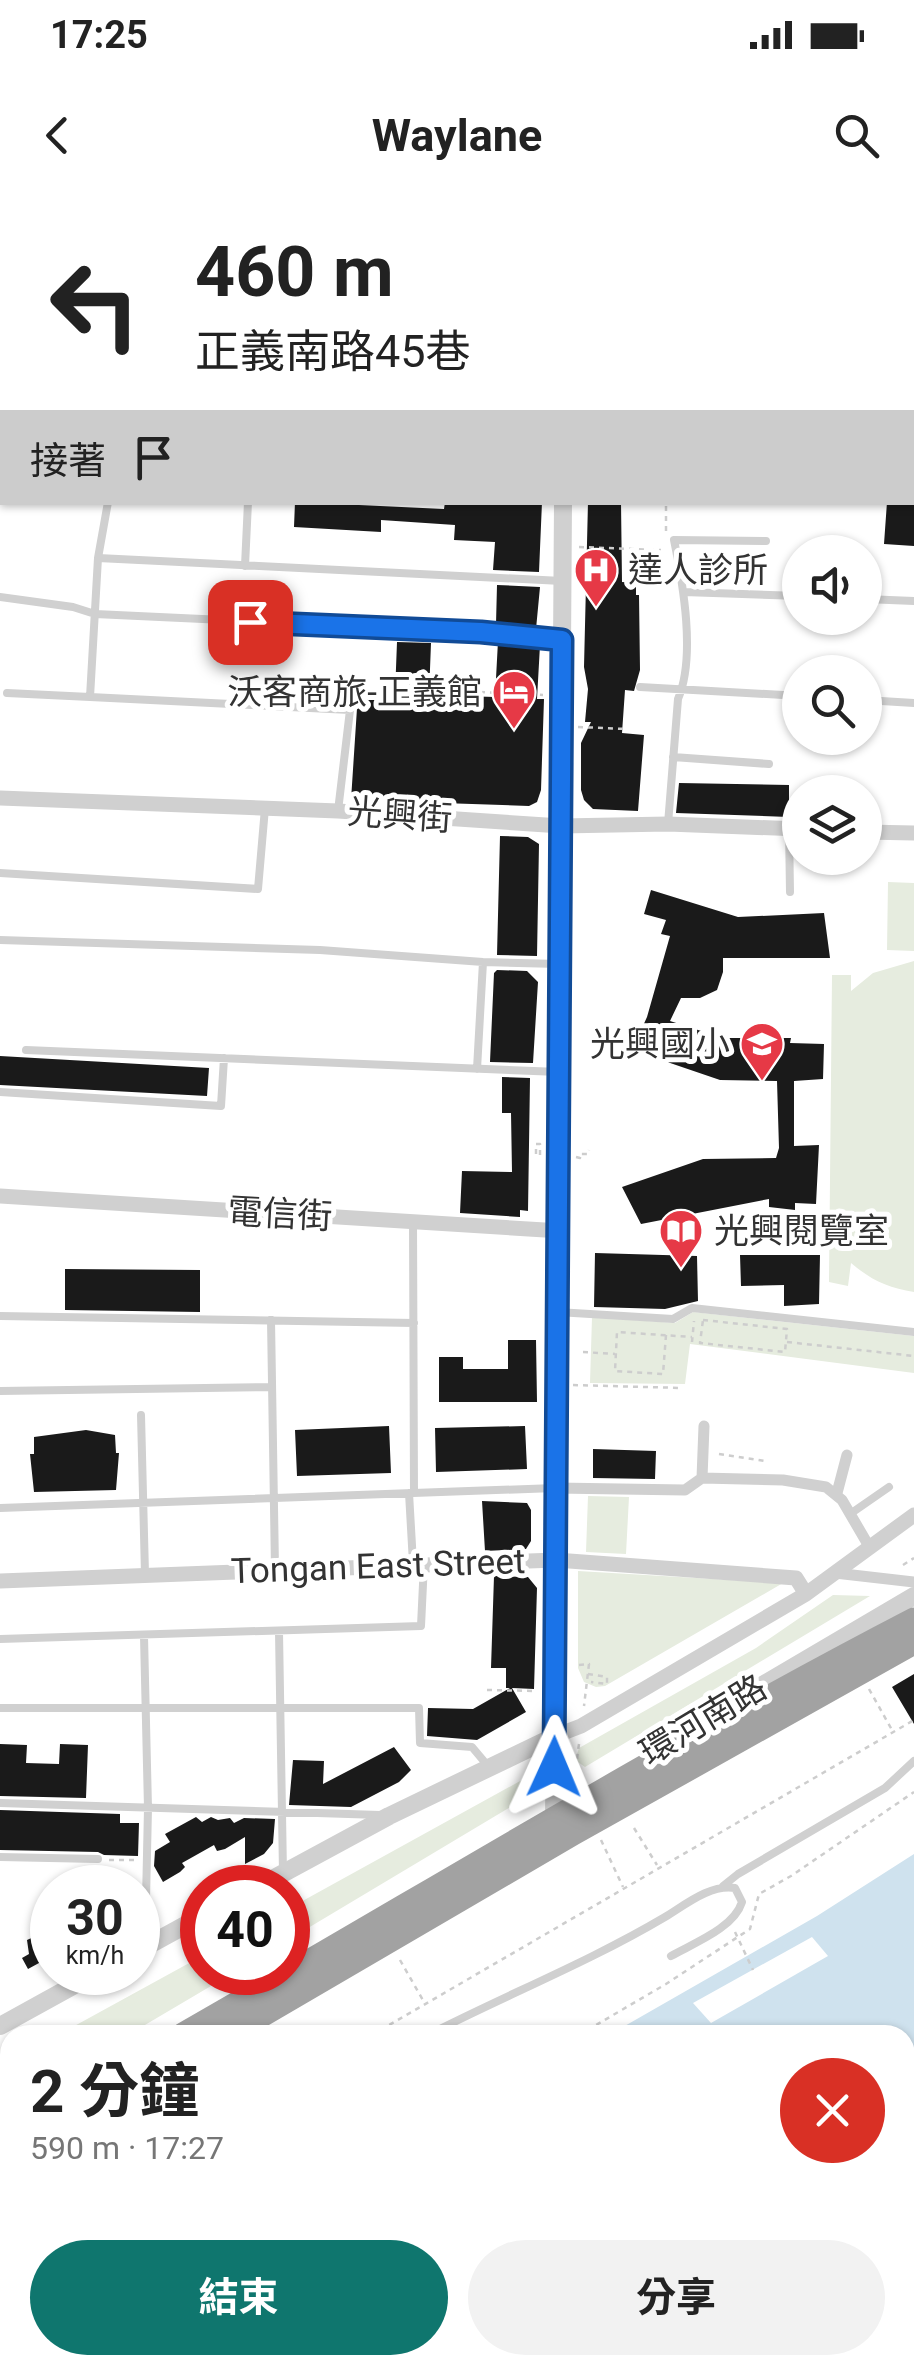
<!DOCTYPE html>
<html lang="zh-TW">
<meta charset="utf-8">
<style>
body{margin:0;font-family:Roboto,"Noto Sans TC",sans-serif;background:#f2f2f2;color:#222;height:100vh;display:flex;flex-direction:column;font-size:38px;white-space:nowrap}
*{box-sizing:border-box;margin:0}
p{font-size:32px;color:#767676}
.icon{flex:none;width:55px;height:55px;fill:none;stroke:currentColor;stroke-width:2;stroke-linecap:round;stroke-linejoin:round}
.map{position:relative;flex:1;overflow:hidden}
.sheet{position:absolute;left:0px;top:1825px;width:915px;height:350px;display:flex;flex-direction:column;background:#fff;border-radius:30px 30px 0 0;box-shadow:0 2px 8px #0004}
.sheet>*{flex:none}
.guide{position:absolute;left:0px;top:0px;width:915px;height:305px;box-shadow:0 2px 8px #0004;background:#fff;color:#222;overflow:hidden}
.tools{position:absolute;left:782px;top:335px;display:grid;gap:20px}
.tools a{display:grid;place-items:center;width:100px;height:100px;border-radius:50%;background:#fff;box-shadow:0 2px 8px #0004;font-size:50px}
.speed{position:absolute;left:30px;top:1665px;display:flex;gap:20px;font-size:50px;font-weight:700;text-align:center}
.speed>*{display:grid;place-content:center;width:130px;height:130px;border-radius:50%;background:#fff;box-shadow:0 2px 8px #0004;line-height:1}
.speed small{font-size:25px;font-weight:400}
.speed .limit{border:15px solid #d22;background:#fff;color:#111}
.pin{position:absolute;display:grid;place-items:center;width:85px;height:85px;color:#fff;margin:-42px;border-radius:20px;box-shadow:0 5px 15px #0006}
.me{position:absolute;width:110px;margin:-55px;rotate:1deg;stroke-linejoin:round;filter:drop-shadow(0 0 8px #0008)}
.turn{display:flex;align-items:center;gap:35px;height:210px;padding:0 30px;font-size:45px}
.turn .icon{width:130px;height:130px;stroke-width:2.5}
.turn b{display:block;font-size:70px;line-height:85px}
.then{display:flex;align-items:center;height:95px;padding:0 30px;background:#0003;gap:20px;font-size:38px}
.round{display:grid;place-items:center;flex:none;width:105px;height:105px;border-radius:52px;background:#f2f2f2}
.head{display:flex;align-items:center;justify-content:space-between;height:170px;padding:0 30px}
h1{font-size:60px;font-weight:700;line-height:75px}
.button{display:flex;gap:20px;margin-top:auto;padding:20px 30px}
.button a{flex:1;height:115px;border-radius:60px;background:#0f766e;color:#fff;font-size:40px;font-weight:700;line-height:115px;text-align:center}
.button a+a{background:#f2f2f2;color:#222}
.status{display:flex;justify-content:space-between;align-items:center;height:70px;padding:0 50px;background:#fff;direction:ltr}
.status svg{height:28px;fill:currentColor}
header{display:flex;justify-content:space-between;align-items:center;height:130px;padding:0 30px;background:#fff;font-size:45px;font-weight:700}
.map>svg:first-child{display:block}
.green{fill:#e6ecdf}
.water{fill:#cfe2ee}
.pier{fill:#fff}
.building{fill:#1a1a1a}
.lines{fill:none;stroke-linecap:round;stroke-linejoin:round}
.path{stroke:#cdcdcd;stroke-width:2.5;stroke-dasharray:5 5;stroke-linecap:butt}
.service{stroke:#d0d0d0;stroke-width:8}
.pedestrian{stroke:#d0d0d0;stroke-width:11}
.minor{stroke:#d0d0d0;stroke-width:15}
.tertiary{stroke:#d0d0d0;stroke-width:18}
.primary{stroke:#ababab;stroke-width:22}
.trunk{stroke:#a2a2a2;stroke-width:25}
.route-casing{stroke:#114b97;stroke-width:25}
.route{stroke:#1a73e8;stroke-width:18}
.labels{text-anchor:middle;stroke-width:10;stroke-linejoin:round;paint-order:stroke}
.poi-label{font-size:35px;fill:#333;stroke:#fff;text-anchor:start}
.street-label{font-size:35px;fill:#333;stroke:#fff}
</style>
<div class="status"><b>17:25</b><svg viewBox="0 0 49 12"><path d="M0 12V9h3v3zM5 12V6h3v6zM10 12V3h3v9zM15 12V0h3v12zM26 1h20v11H26zM47 4h2v5h-2z"/></svg></div>
<header><svg class="icon" aria-label="back" viewBox="0 0 24 24"><path d="M15 5l-7 7 7 7"/></svg>Waylane<svg class="icon" aria-label="search" viewBox="0 0 24 24"><circle cx="10" cy="10" r="6"/><path d="M15 15l6 6"/></svg></header>
<div class="map">
<svg width="914" height="2175" viewBox="0 0 914 2175">
<rect width="100%" height="100%" fill="#fff"/>
<path class="green" d="M888,682L914,683V751L887,750Z
M914,761V1092C888,1088 871,1080 851,1063L848,1086L829,1082L832,775H851V791L873,773Z
M693,1112L914,1136V1173L690,1144L685,1184L590,1183L592,1117L675,1123Z
M588,1296L629,1297L626,1354L586,1352Z
M578,1371L783,1383L605,1486L596,1487L584,1482L578,1468Z
M833,1395L870,1396L585,1567L575,1560L579,1548L756,1448Z
M522,1580V1600L288,1740V1709Z
M202,1756V1772L233,1773L128,1835H58Z"/>
<path class="water" d="M914,1654V2175H118L123,2165H905V1835H609L817,1716Z"/>
<path class="pier" d="M812,1737L828,1756L711,1823L693,1803Z"/>
<path class="building" d="M295,302L444,309L445,302H542L539,372L493,370L495,342L454,340L455,325L381,320V332L294,327Z
M588,302H621L622,382L636,383V395H639L640,470L634,491L625,490L622,533L644,535L638,611L593,609L584,600L581,590V543L591,522H585L588,489L584,467Z
M887,302H914V346L884,344Z
M497,385L540,387L536,429L496,424Z
M498,441L540,445L537,499H544L541,590L537,602L529,606L351,600L358,493L395,494L397,442L431,443L429,495L495,497Z
M679,583L789,585V617L676,613Z
M500,636L528,637L539,644L537,756L497,755Z
M651,690L738,717L824,713L830,758H723V772L717,790L700,798H681L670,821L723,838H791L790,843L824,844L823,879L794,881V946L819,945L816,1004L795,1003V1010L769,1007V999L641,1024L622,987L703,959L776,958L779,948L777,881L720,880L632,850L647,817L670,736L661,734L666,720L644,714Z
M497,770L527,771L538,782L533,863L490,862L494,773Z
M0,856L209,868L207,896L0,885Z
M502,877L530,878L528,1011L520,1010V1017L460,1013L462,971L512,972L511,913H502Z
M595,1053L697,1056L698,1101L665,1109L594,1107Z
M740,1055H820L819,1104L784,1106V1085L741,1086Z
M65,1069L200,1070V1112L65,1110Z
M508,1140H536L537,1202H439V1157H463V1169H508Z
M389,1226L391,1273L297,1276L295,1230Z
M525,1226L527,1269L436,1272L435,1228Z
M86,1230L115,1235L116,1253H119L116,1290L34,1292L30,1254H34V1237Z
M593,1249L656,1251L655,1279L593,1278Z
M482,1301L527,1303L531,1310V1341L526,1349L485,1351Z
M494,1376L528,1377L537,1388L534,1489L512,1488L526,1512L477,1540L427,1536L428,1508L473,1509L510,1488H506V1468H491Z
M914,1474V1524L892,1487Z
M0,1544L27,1545L26,1563L59,1564L60,1544L88,1545L86,1598L0,1596Z
M394,1547L411,1570L399,1582L351,1607L289,1605L293,1560L324,1561L323,1584Z
M0,1610L120,1614V1623H139L138,1656L104,1655L98,1652L0,1650Z
M196,1617L202,1622L211,1617L218,1620L230,1618L234,1623L244,1618L275,1619L273,1643L264,1654L245,1664V1637L225,1649L217,1651L214,1645L182,1663L185,1667L180,1672L163,1682L154,1666L155,1651L170,1642L165,1634Z
M52,1717V1763L50,1757L28,1769L22,1758L29,1754L27,1740L38,1735L33,1728Z"/>
<g class="lines">
<path class="path" d="M912,208H914
M666,331V302
M579,347L661,350
M460,491L543,495
M578,527L627,529
M536,954V944H540V956H543
M576,957L580,958V954H588L589,950
M703,1120L787,1129L785,1152L700,1143Z
M666,1135L663,1174L615,1171L617,1132L692,1137
M692,1142L694,1121
M787,1142L914,1156
M583,1152L615,1154
M573,1185L682,1188
M719,1254L765,1261
M903,1365L914,1358
M579,1465L589,1464L584,1506
M588,1474L607,1477V1484L591,1482
M869,1489L892,1530
M487,1490L536,1491
M579,1544L576,1567L581,1580
M634,1628L657,1665
M601,1640L623,1687
M109,1660H136
M735,1732L753,1770
M400,1760L424,1802
M372,1835L914,1520
M579,1835L666,1784L750,1729L759,1694L791,1676L914,1592
M0,2054L10,2048
M25,2175L38,2165"/>
<path class="service" d="M65,2L66,0
M912,154H914
M912,275H914
M108,302L98,358L90,497L350,510L338,611
M98,358L562,381
M245,366L248,302
M684,392L800,396
M0,397L73,407L95,414L481,432L562,439
M865,399L914,401
M640,487L800,496
M7,493L90,497
M865,500L914,503
M673,557L769,564
M668,624L678,499C696,457 683,384 674,340L766,341
M789,629L790,692
M0,673L258,689L265,608
M0,740L320,750L483,762L559,764
M26,850L559,872
M477,869L483,762
M0,892L221,906L224,858
M413,1022L414,1293
M557,1112L673,1119L692,1108L914,1132
M0,1116L414,1123
M271,1120L275,1369
M0,1191L272,1187
M141,1215L145,1374
M409,1293L413,1363
M0,1308L555,1288
M850,1314L889,1287
M279,1432L283,1673
M144,1436L148,1608L145,1746
M0,1439L421,1426L424,1363
M0,1508H419L420,1543L472,1547L488,1566
M0,1603L380,1615
M0,1657L98,1659
M723,1686L738,1674L885,1588L914,1561
M428,1835C506,1795 589,1762 665,1717C685,1705 710,1684 735,1688L742,1702C734,1728 694,1743 671,1756
M0,2000L10,1997"/>
<path class="pedestrian" d="M702,1278L704,1226
M556,1288L685,1290L702,1278L783,1280L826,1287L842,1300L870,1348
M837,1293L847,1255
M835,1373L914,1382"/>
<path class="minor" d="M840,0V2
M912,76H914
M0,598L338,611L561,626L668,624L800,629
M865,632L914,633
M0,996L561,1031
M0,1381L556,1360L796,1378L806,1394
M555,1536L581,1526L806,1394L914,1315"/>
<path class="tertiary" d="M563,0V2
M703,1520L914,1396
M554,1627L563,302
M256,1688L389,1616L555,1536
M138,1751L202,1716
M0,1826L98,1772"/>
<path class="primary" d="M671,2L685,0
M805,2L820,0
M0,71H2
M0,96H2"/>
<path class="trunk" d="M183,1835C426,1696 665,1549 914,1420
M227,1835L573,1633L914,1442
M0,1940L10,1934
M0,1965L10,1959"/>
</g>
<g class="lines">
<defs>
<path id="route" d="M250,422L481,432L562,440L554,1567"/>
</defs>
<use href="#route" class="route-casing"/>
<use href="#route" class="route"/>
</g>
<defs>
<symbol id="hospital-pin" viewBox="-11 -11 22 30"><path d="M0 17L-7.5 6A9.5 9.5 0 1 1 7.5 6Z" fill="#e63946" stroke="#fff"/><path d="M-5-5h3v3.5h4V-5h3V5h-3V1.5h-4V5h-3Z" fill="#fff"/></symbol>
<symbol id="hotel-pin" viewBox="-11 -11 22 30"><path d="M0 17L-7.5 6A9.5 9.5 0 1 1 7.5 6Z" fill="#e63946" stroke="#fff"/><path d="M-6-4.5h1.5V1H6V5H4.5V3h-9V5H-6ZM-4 0a1.8 1.8 0 1 1 3.6 0ZM.5 0V-2.5h3Q6-2.5 6 0Z" fill="#fff"/></symbol>
<symbol id="school-pin" viewBox="-11 -11 22 30"><path d="M0 17L-7.5 6A9.5 9.5 0 1 1 7.5 6Z" fill="#e63946" stroke="#fff"/><path d="M0-5L7-2L0 1L-7-2ZM-4 1L0 2.5L4 1V4Q0 6-4 4Z" fill="#fff"/></symbol>
<symbol id="library-pin" viewBox="-11 -11 22 30"><path d="M0 17L-7.5 6A9.5 9.5 0 1 1 7.5 6Z" fill="#e63946" stroke="#fff"/><path d="M-6-4Q-3-5.5-.7-3.5V5Q-3 3-6 4ZM6-4Q3-5.5 .7-3.5V5Q3 3 6 4Z" fill="#fff"/></symbol>
</defs>
<g fill-rule="evenodd">
<use href="#hospital-pin" x="571" y="345" width="50" height="68"/>
<use href="#hotel-pin" x="489" y="467" width="50" height="68"/>
<use href="#school-pin" x="737" y="819" width="50" height="68"/>
<use href="#library-pin" x="656" y="1006" width="50" height="68"/>
</g>
<g class="labels">
<g class="poi-label">
<text x="628" y="382">達人診所</text>
<text x="482" y="504" text-anchor="end">沃客商旅-正義館</text>
<text x="730" y="856" text-anchor="end">光興國小</text>
<text x="714" y="1043">光興閱覽室</text>
</g>
<g class="street-label">
<text transform="translate(400 615) rotate(4)" y="12">光興街</text>
<text transform="translate(280 1014) rotate(3)" y="12">電信街</text>
<text transform="translate(378 1366) rotate(-2)" y="12">Tongan East Street</text>
<text transform="translate(703 1520) rotate(-31)" y="12">環河南路</text>
</g>
</g>
</svg>
<div class="tools">
<a><svg class="icon" aria-label="sound" viewBox="0 0 24 24"><path d="M4 9h4l5-4v14l-5-4H4zM17 9q2 3 0 6"/></svg></a>
<a><svg class="icon" aria-label="search" viewBox="0 0 24 24"><circle cx="10" cy="10" r="6"/><path d="M15 15l6 6"/></svg></a>
<a><svg class="icon" aria-label="layers" viewBox="0 0 24 24"><path d="M12 4l9 5-9 5-9-5zM3 14l9 5 9-5"/></svg></a>
</div>
<div class="speed"><div>30<small>km/h</small></div><div class="limit">40</div></div>
<div class="pin" style="left:250px;top:422px;background:#d93025"><svg class="icon" aria-label="arrive" viewBox="0 0 24 24"><path d="M6 21V4h12l-3 4 3 4H6"/></svg></div>
<svg class="me" style="left:554px;top:1567px" viewBox="-20 -20 40 40"><path d="M0-17L14 15 0 8-14 15z" fill="#1a73e8" stroke="#fff" stroke-width="4"/></svg>
<div class="guide">
<div class="turn"><svg class="icon" aria-label="left" viewBox="0 0 24 24"><path d="M17 20v-9H6M10 6l-5 5 5 5"/></svg><div><b>460 m</b>正義南路45巷</div></div>
<div class="then">接著<svg class="icon" aria-label="arrive" viewBox="0 0 24 24"><path d="M6 21V4h12l-3 4 3 4H6"/></svg></div>
</div>
<section class="sheet">
<div class="head"><div><h1>2 分鐘</h1><p>590 m · 17:27</p></div><a class="round" style="background:#d93025;color:#fff"><svg class="icon" aria-label="close" viewBox="0 0 24 24"><path d="M6 6l12 12M18 6L6 18"/></svg></a></div>
<div class="button"><a>結束</a><a>分享</a></div>
</section>
</div>
